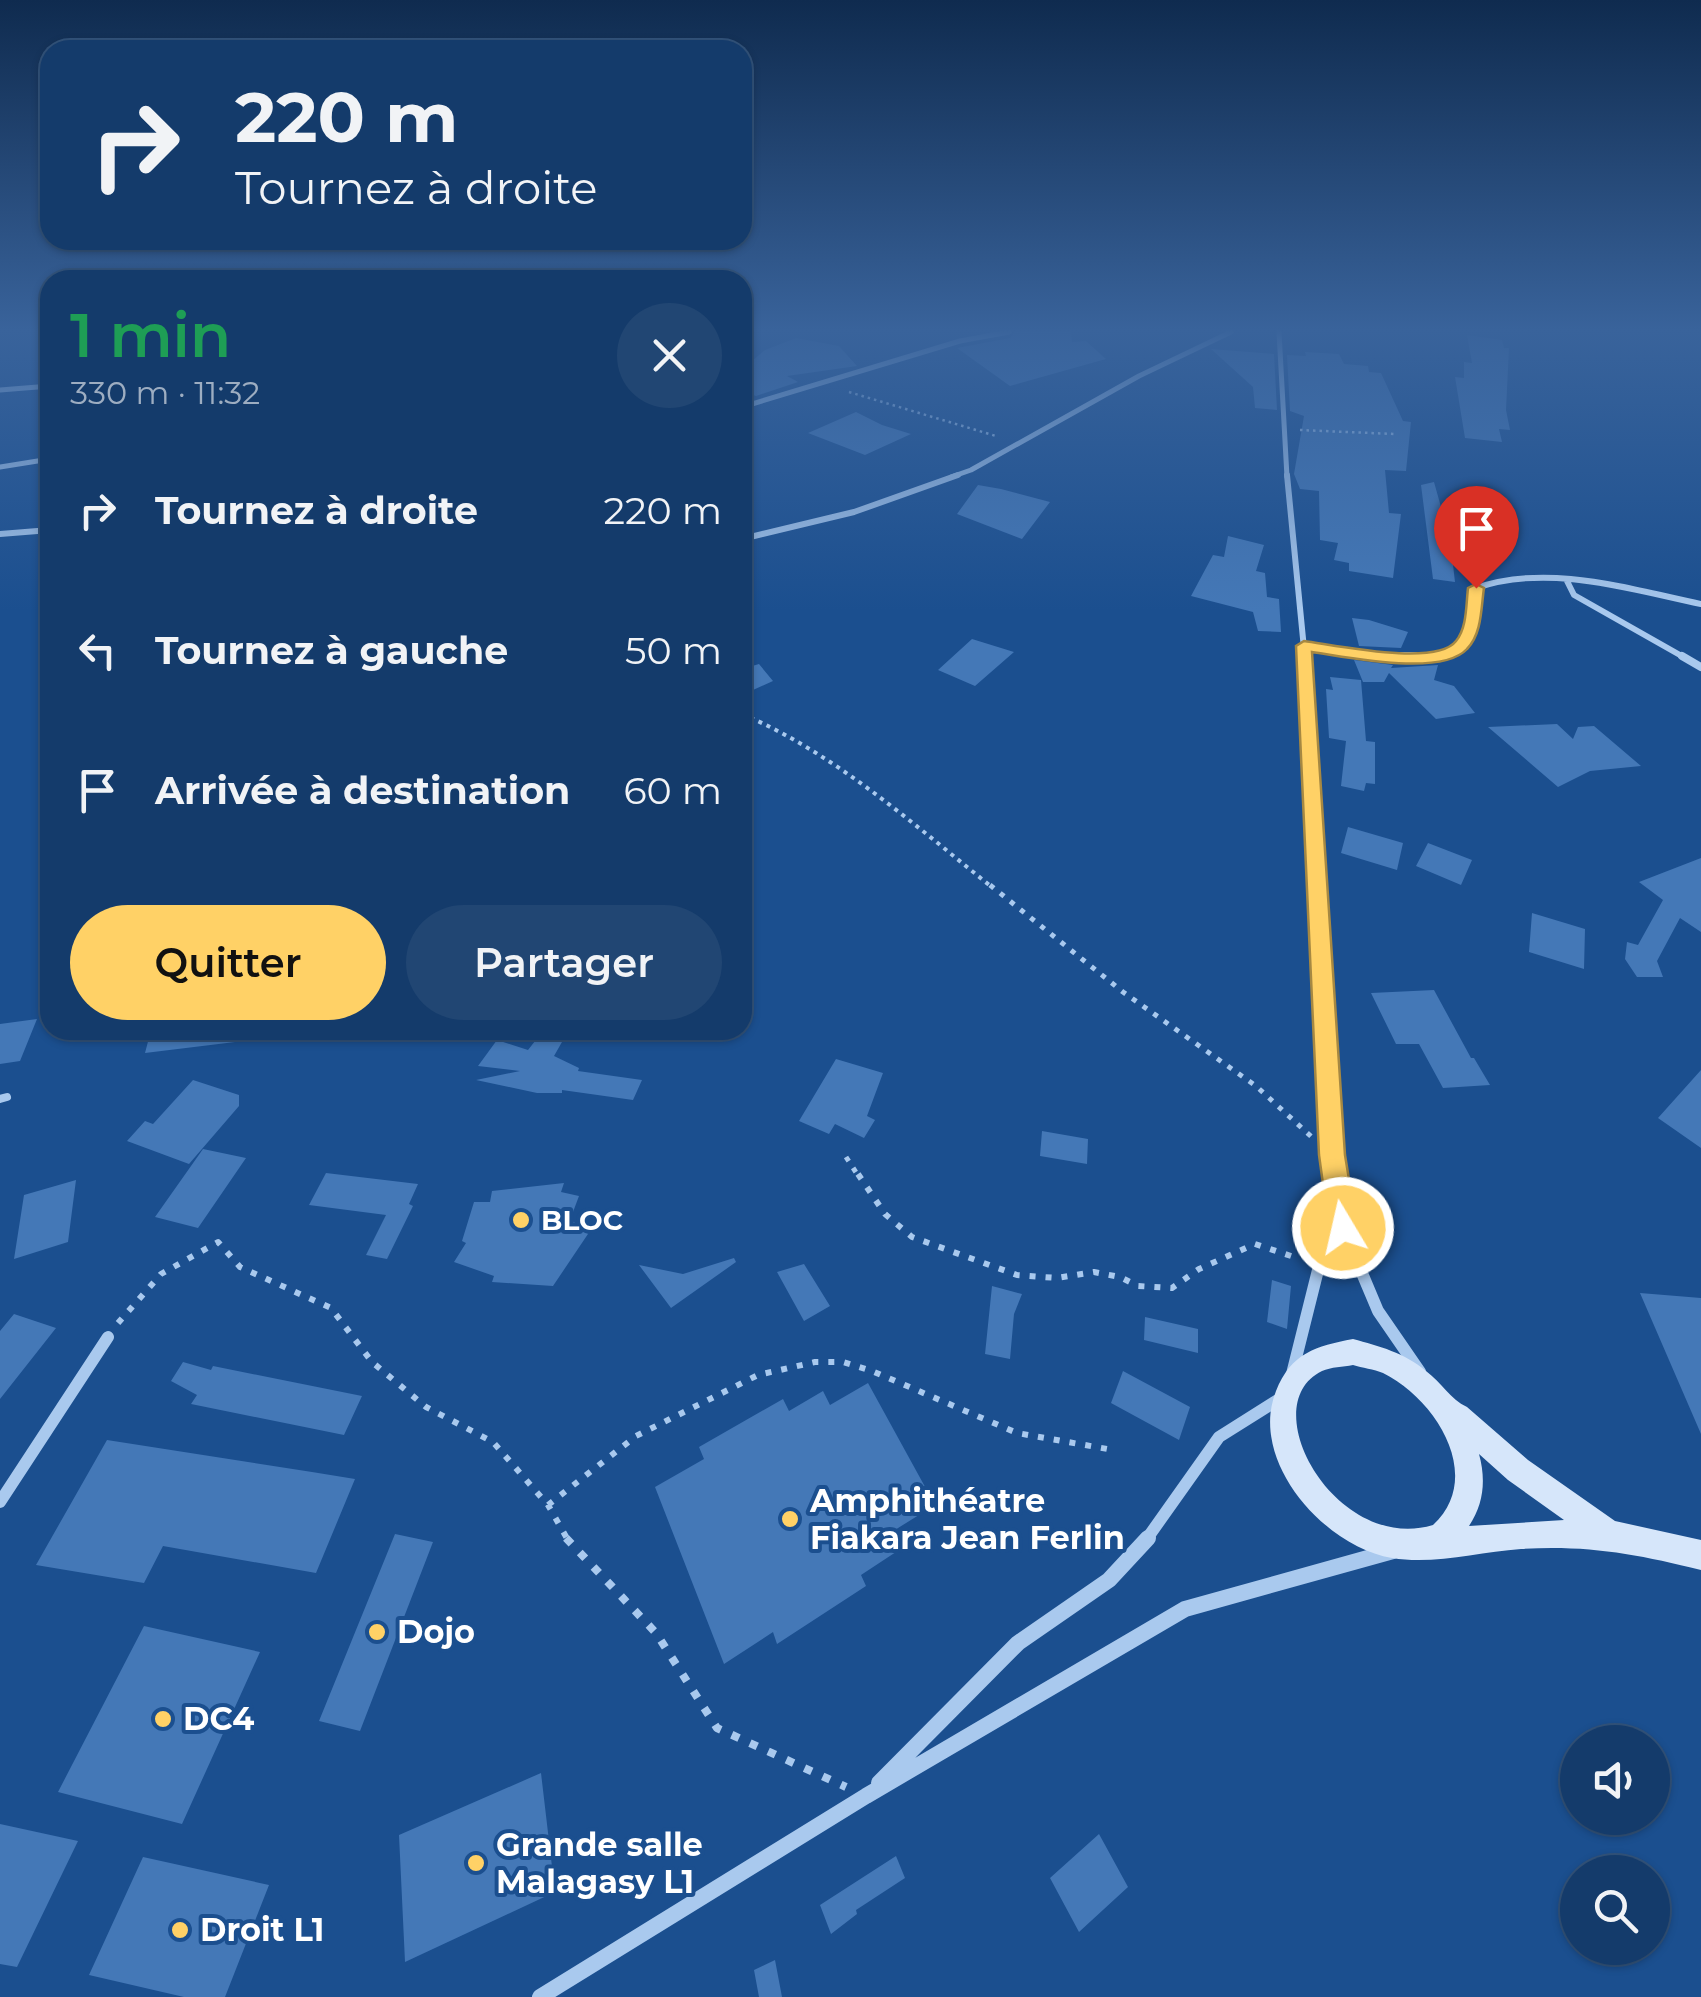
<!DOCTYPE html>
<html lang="fr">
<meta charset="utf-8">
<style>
body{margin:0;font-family:Montserrat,sans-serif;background:#214673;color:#f1f3f6;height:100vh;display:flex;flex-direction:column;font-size:38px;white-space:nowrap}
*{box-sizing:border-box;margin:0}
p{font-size:32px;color:#9dadc1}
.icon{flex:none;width:55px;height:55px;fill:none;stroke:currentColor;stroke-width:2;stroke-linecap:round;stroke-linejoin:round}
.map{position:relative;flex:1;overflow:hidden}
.details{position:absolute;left:40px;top:270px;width:712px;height:770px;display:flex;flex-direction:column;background:#143b6b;border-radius:30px;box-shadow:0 2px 8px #0004,0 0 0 2px #33557e}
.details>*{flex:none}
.top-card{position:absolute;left:40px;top:40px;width:712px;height:210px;border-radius:30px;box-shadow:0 2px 8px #0004,0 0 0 2px #33557e;background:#143b6b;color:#f1f3f6;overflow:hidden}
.fabs{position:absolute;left:1560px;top:1725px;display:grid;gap:20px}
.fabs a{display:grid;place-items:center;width:110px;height:110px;border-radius:50%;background:#143b6b;box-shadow:0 2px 8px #0004,0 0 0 2px #33557e;font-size:50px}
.pin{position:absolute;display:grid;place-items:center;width:85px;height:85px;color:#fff;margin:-102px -42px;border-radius:50% 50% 50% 0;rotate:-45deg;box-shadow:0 0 10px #0007}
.pin .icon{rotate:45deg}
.me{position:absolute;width:110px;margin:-55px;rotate:351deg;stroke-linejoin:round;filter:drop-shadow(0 0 8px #0008)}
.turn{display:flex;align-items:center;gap:35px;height:210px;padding:0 30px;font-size:45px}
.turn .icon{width:130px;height:130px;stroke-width:2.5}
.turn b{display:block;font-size:70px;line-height:85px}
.round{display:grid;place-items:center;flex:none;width:105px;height:105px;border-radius:52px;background:#214673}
.headline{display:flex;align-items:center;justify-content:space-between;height:170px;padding:0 30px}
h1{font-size:60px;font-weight:600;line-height:75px;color:#1e9e55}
.button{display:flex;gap:20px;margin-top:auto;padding:20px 30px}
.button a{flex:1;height:115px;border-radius:60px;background:#ffd166;color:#111;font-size:40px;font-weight:600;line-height:115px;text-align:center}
.button a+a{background:#214673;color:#f1f3f6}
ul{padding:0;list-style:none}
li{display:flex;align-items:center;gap:30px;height:140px;padding:0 30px}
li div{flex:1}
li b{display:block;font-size:38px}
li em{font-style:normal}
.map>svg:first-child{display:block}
.building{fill:#4478b7}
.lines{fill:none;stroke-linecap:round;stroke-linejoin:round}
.path-far4{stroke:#a9c9ee;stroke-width:2.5;stroke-dasharray:2.5 4;stroke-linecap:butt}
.path-far3{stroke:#a9c9ee;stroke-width:4;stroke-dasharray:4 5;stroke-linecap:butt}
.path-far2{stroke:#a9c9ee;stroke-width:5;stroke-dasharray:5 8;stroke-linecap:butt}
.path-far1{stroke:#a9c9ee;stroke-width:6;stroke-dasharray:6 10;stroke-linecap:butt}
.path{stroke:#a9c9ee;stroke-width:8;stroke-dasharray:8 12;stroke-linecap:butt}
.lane{stroke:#a9c9ee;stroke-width:8}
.street-far5{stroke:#a9c9ee;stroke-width:5}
.street-far4{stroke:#a9c9ee;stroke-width:6}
.street-far3{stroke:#a9c9ee;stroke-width:8}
.street-far2{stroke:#a9c9ee;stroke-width:10}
.street-far1{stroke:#a9c9ee;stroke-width:12}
.street{stroke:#a9c9ee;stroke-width:16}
.secondary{fill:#d6e6fa;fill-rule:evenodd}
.route{fill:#ffd166;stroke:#a68842;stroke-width:2.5}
.poi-dot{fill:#ffd166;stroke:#1b4f8f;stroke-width:4}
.labels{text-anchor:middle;stroke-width:8;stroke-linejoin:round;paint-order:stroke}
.poi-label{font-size:28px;font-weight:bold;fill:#fff;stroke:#1b4f8f;text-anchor:start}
.near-poi-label{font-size:32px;font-weight:bold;fill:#fff;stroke:#1b4f8f;text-anchor:start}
</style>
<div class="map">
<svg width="1701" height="1997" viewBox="0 0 1701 1997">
<rect width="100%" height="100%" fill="#1b4f8f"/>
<path class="building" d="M1015,332H1071L1072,342L1086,341L1106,359L1010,386L957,348L1010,338Z
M1467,335L1502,340L1504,348H1509L1506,410L1510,430L1499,429L1502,442L1465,438L1455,377L1464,378V362L1472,363Z
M796,338L839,346L857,366L787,376L798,382L756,396L742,391V370L765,350Z
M1211,349L1274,354L1277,410L1255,408L1253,387Z
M1305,352L1339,354L1344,364L1368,366L1369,372L1381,373L1403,421L1411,422L1406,471L1385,470L1389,513L1401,514L1393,578L1349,571V563L1334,560L1338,543L1320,540L1319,491L1300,489L1294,474L1304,416L1290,411L1287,355L1306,356Z
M856,412L882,425L911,434L865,455L808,433Z
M1434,482L1450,539L1455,582L1433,579L1421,485Z
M978,485L1001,489L1050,502L1022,539L957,514Z
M1228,536L1264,545L1256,571L1265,573L1267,597L1279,599L1281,632L1258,631L1253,612L1191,596L1213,555L1224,557Z
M1352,618L1369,620L1408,632L1401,648L1359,646Z
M972,639L1014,652L975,686L938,670Z
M1354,660L1393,665L1391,668L1438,665L1434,680L1454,686L1475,713L1436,719L1389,673L1384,682H1363Z
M759,664L773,681L742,695V669Z
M1330,677L1361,680L1366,741L1375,742V784L1366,783L1364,791L1341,786L1346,741L1329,738L1326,689L1333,690Z
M1557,724L1573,739L1578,727L1594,726L1641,766L1590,771L1558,787L1488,727Z
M1348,827L1403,843L1397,870L1341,853Z
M1428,843L1472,860L1461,885L1416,866Z
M1701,858V932L1680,918L1657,961L1663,977H1637L1625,959L1627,942L1638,945L1663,900L1639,882Z
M1532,913L1585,929L1584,969L1529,952Z
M1434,990L1471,1058H1474L1490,1085L1443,1088L1419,1044H1396L1371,993Z
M37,1019L20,1061L0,1064V1024Z
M151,1030H234L235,1042L145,1053Z
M539,1036L562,1042L554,1056L579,1068L578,1071L642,1080L633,1100L562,1090V1093H537L476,1080L520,1071L478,1066L497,1040L528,1050Z
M836,1059L883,1073L867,1116L875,1120L864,1138L835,1124L829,1134L799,1121Z
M1701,1070V1148L1658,1118Z
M193,1080L239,1095V1106L189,1164L127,1141L145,1121L153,1124Z
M1042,1131L1088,1139L1087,1164L1040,1156Z
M203,1149L246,1158L198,1228L155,1217Z
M326,1173L418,1184L409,1204L413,1206L387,1259L366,1255L386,1215L309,1205Z
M76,1180L68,1242L14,1259L24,1195Z
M564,1183L561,1192L579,1196L570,1220L590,1231L553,1286L492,1282L494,1276L454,1262L466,1243L462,1241L474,1202H490L492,1191Z
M734,1258L736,1262L671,1308L639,1265L683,1274Z
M804,1264L830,1306L804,1321L777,1272Z
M1272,1280L1291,1286L1287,1329L1267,1322Z
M992,1286L1022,1294L1014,1314L1010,1359L985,1354Z
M1640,1293L1701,1298V1434Z
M14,1314L56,1328L0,1399V1331Z
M1145,1317L1198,1329V1353L1144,1340Z
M183,1362L211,1370L213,1366L362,1396L344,1435L191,1404L197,1395L171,1381Z
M1123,1371L1190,1407L1179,1440L1111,1403Z
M868,1383L935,1505L890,1533L899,1550L861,1575L866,1586L777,1644L773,1632L724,1664L655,1487L704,1459L699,1447L783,1399L789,1411L823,1391L830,1405Z
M107,1440L312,1472L355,1479L316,1573L163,1546L144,1583L36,1565Z
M395,1534L433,1542L360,1731L319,1721Z
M144,1626L260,1652L182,1824L58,1792Z
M541,1773L555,1892L405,1962L399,1835Z
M0,1824L78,1841L17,1967L0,1964Z
M1099,1834L1128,1887L1079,1932L1050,1878Z
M896,1856L905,1878L856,1910L857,1914L831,1934L820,1905Z
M143,1857L269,1885L225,1997H184L89,1975Z
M775,1960L782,1997H759L754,1970Z"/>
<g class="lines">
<path class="path-far4" d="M849,392L996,436
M1300,430L1394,434"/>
<path class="path-far3" d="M742,714C836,754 913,824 993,888"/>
<path class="path-far2" d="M990,885L1123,992L1256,1086L1315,1140
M846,1157L859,1177"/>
<path class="path-far1" d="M858,1174L885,1214L912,1237L1017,1275L1057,1278L1094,1272L1120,1277L1138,1286L1172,1288L1199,1269L1255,1244L1300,1259
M118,1323L161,1274L218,1242L240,1267L331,1308L372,1362L426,1407L493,1442L548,1505L568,1540
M548,1505L636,1436L758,1375L815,1362H843L872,1371L1017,1433L1113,1450"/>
<path class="path" d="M566,1538L656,1633L717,1728L846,1787"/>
<path class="lane" d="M0,1099L7,1097"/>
<path class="street-far5" d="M1279,332L1287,477
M0,390L50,386
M742,407L960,341L1009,332
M0,467L50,459
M951,477L971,470L1139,376L1231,332"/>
<path class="street-far4" d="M1287,475L1305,659
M0,534L50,530
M742,539L854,512L958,475
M1566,579L1574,595L1687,659
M1304,646L1401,659
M1418,659C1472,657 1467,631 1476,588C1548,563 1629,589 1701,604"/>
<path class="street-far3" d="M1305,656L1317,888
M1371,656H1439
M1682,656L1701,667"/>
<path class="street-far2" d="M1317,885L1335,1177"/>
<path class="street-far1" d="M1335,1174L1343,1228L1378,1311L1420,1372
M1292,1374L1328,1230L1331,1181
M0,1502L108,1337
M1146,1540L1219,1437L1281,1398"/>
<path class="street" d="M879,1783L1018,1643L1109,1580L1148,1538
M540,1997L866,1796L1185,1609L1393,1551"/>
<path class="secondary" d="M1353,1339C1379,1346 1405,1353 1426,1371C1442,1383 1450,1399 1467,1407L1528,1460L1615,1521L1701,1540V1570C1636,1554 1588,1545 1521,1549C1478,1552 1434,1565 1392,1558C1325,1547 1248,1461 1276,1391C1291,1353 1316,1346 1353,1339ZM1353,1365C1362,1368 1374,1369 1383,1373C1436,1399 1485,1477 1433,1525C1336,1554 1252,1405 1322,1371C1331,1367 1343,1367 1353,1365ZM1479,1454L1508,1480L1564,1520L1469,1526C1484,1504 1486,1479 1479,1454Z"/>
</g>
<linearGradient id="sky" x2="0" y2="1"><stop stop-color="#0f2b4f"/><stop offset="0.54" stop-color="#39639b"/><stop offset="1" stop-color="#39639b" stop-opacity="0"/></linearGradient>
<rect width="1701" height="611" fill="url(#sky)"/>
<path class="route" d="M1476,584L1484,588C1481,608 1482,634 1467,649C1441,677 1348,657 1312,652L1345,1155L1357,1228L1353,1237L1343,1241L1333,1237L1329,1228L1319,1155L1296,646L1304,641C1335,645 1436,667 1456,641C1467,628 1466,605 1468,588Z"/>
<g class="poi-dot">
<circle cx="521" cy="1220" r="10"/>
<circle cx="790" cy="1519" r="10"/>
<circle cx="377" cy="1632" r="10"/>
<circle cx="163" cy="1719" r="10"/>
<circle cx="476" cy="1863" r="10"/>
<circle cx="180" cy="1930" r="10"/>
</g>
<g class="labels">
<g class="poi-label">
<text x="541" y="1230">BLOC</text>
</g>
<g class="near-poi-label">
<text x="810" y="1512">Amphithéatre<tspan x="810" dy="37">Fiakara Jean Ferlin</tspan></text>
<text x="397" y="1643">Dojo</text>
<text x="183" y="1730">DC4</text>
<text x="496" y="1856">Grande salle<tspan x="496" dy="37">Malagasy L1</tspan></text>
<text x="200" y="1941">Droit L1</text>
</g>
</g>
</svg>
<div class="fabs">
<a><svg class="icon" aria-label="sound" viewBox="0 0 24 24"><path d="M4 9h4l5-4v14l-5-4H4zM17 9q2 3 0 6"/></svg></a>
<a><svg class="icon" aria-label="search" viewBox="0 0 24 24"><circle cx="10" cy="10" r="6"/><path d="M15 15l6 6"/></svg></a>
</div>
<div class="pin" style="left:1476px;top:588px;background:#d93025"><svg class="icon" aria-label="arrive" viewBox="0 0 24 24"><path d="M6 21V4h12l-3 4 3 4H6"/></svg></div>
<svg class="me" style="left:1343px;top:1228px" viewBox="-20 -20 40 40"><circle r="17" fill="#ffd166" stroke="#fff" stroke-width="3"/><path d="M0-11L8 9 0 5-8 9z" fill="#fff"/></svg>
<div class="top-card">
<div class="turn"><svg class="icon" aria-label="right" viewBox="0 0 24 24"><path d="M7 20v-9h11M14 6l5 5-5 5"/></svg><div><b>220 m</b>Tournez à droite</div></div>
</div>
<section class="details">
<div class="headline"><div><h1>1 min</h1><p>330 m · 11:32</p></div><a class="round"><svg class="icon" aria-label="close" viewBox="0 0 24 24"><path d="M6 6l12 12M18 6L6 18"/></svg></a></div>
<ul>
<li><svg class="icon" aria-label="right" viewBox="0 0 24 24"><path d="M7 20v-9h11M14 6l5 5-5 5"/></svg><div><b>Tournez à droite</b></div><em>220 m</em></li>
<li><svg class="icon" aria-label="left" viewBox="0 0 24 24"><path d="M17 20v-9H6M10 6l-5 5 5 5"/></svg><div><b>Tournez à gauche</b></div><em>50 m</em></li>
<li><svg class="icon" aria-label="arrive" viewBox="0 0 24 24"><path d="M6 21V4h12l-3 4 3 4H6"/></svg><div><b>Arrivée à destination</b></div><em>60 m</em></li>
</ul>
<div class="button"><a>Quitter</a><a>Partager</a></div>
</section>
</div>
